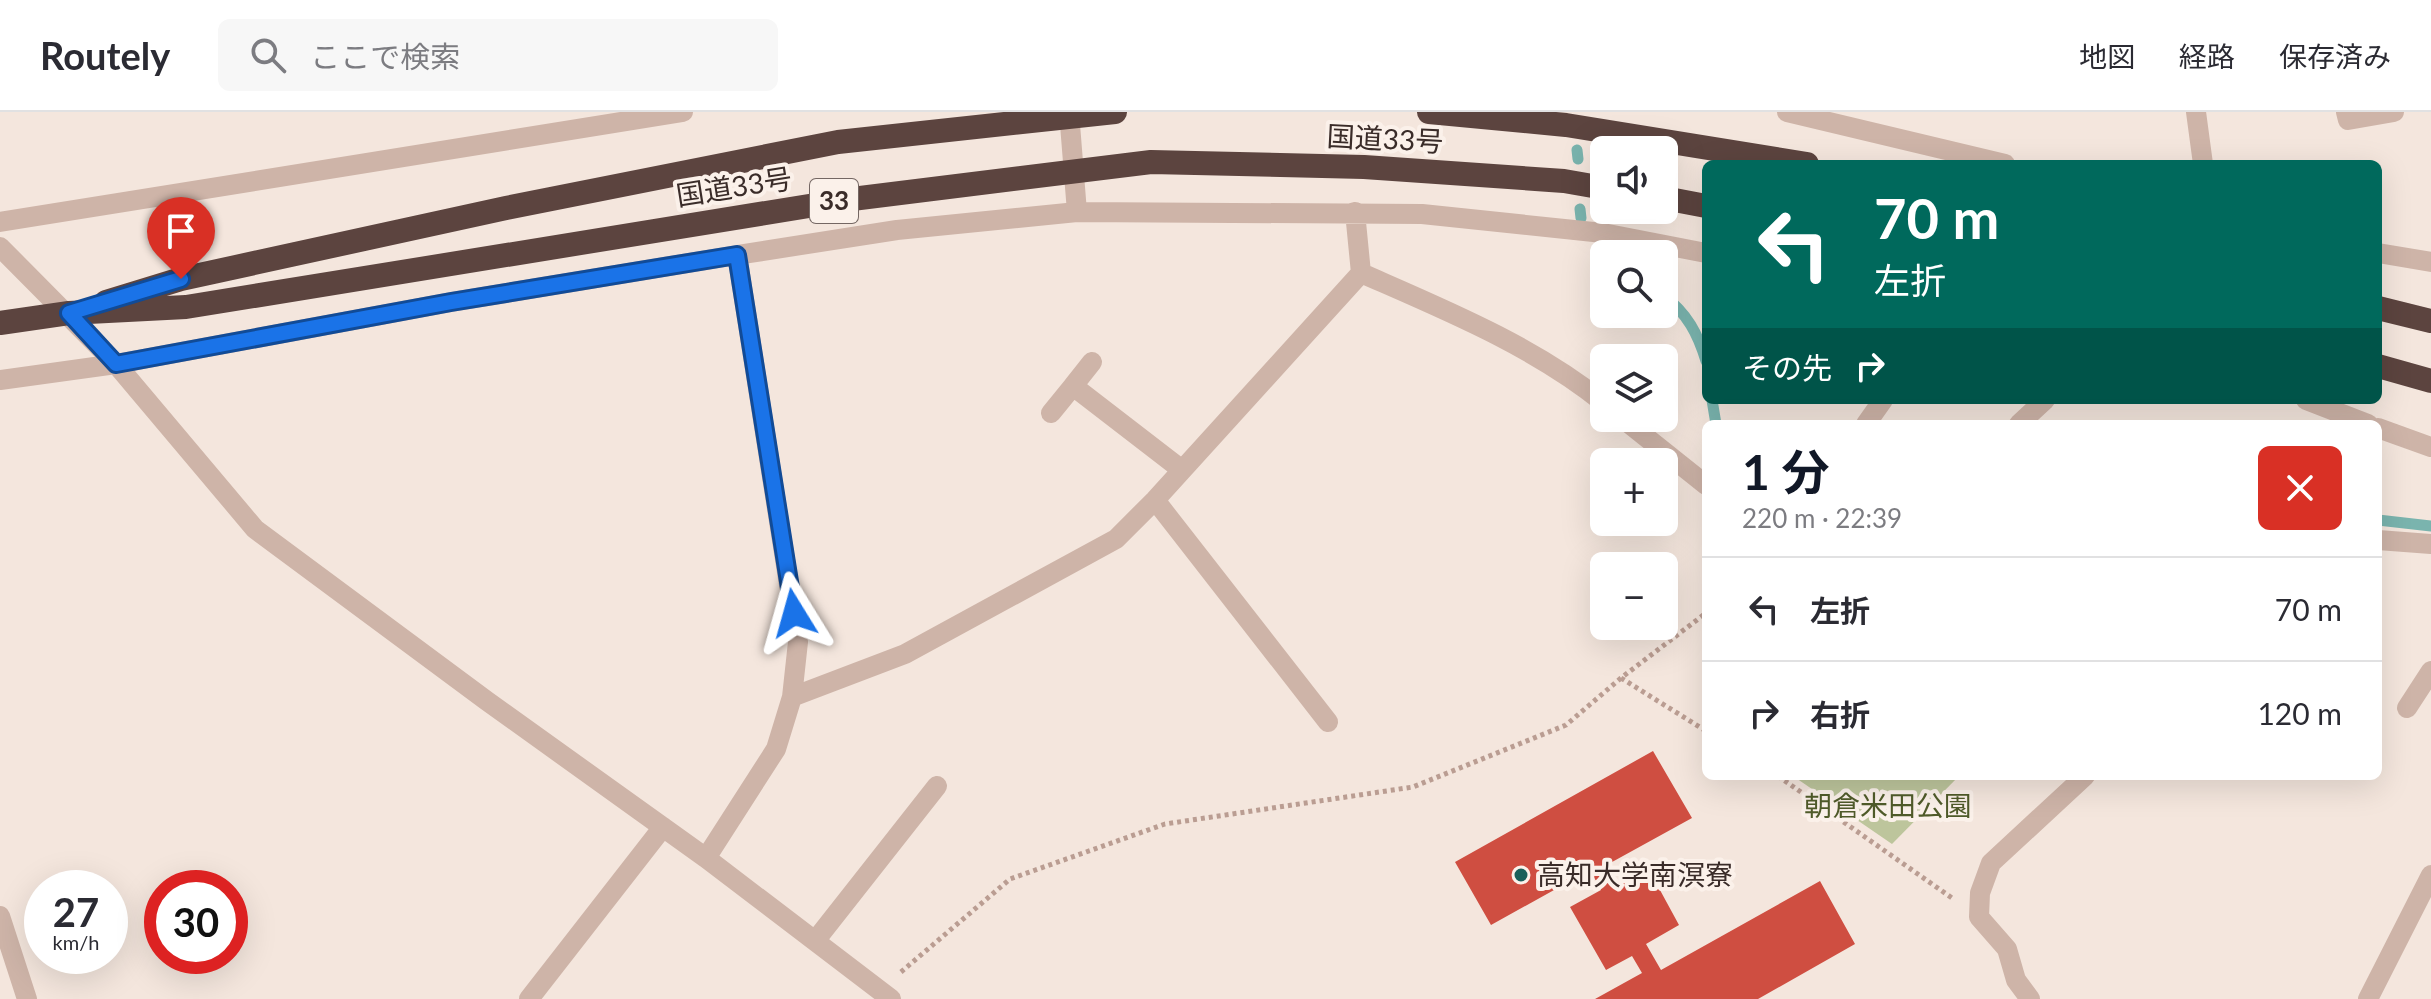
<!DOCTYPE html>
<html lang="ja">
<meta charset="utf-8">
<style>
body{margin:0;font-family:Lato,"Noto Sans JP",sans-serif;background:#f7f7f7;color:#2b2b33;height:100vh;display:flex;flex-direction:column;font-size:30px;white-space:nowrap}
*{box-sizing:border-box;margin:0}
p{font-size:26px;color:#7c7c81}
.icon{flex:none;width:44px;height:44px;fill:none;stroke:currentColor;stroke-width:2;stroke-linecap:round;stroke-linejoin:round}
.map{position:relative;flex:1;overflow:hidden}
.side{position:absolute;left:1702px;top:308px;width:680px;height:360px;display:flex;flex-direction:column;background:#fff;border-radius:12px;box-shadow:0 8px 32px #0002}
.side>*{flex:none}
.banner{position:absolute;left:1702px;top:48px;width:680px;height:244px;border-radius:12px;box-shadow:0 8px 32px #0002;background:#00695c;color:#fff;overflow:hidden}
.controls{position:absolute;left:1590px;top:24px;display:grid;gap:16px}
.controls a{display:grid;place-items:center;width:88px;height:88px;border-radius:12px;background:#fff;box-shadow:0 8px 32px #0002;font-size:40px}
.speed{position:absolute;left:24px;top:758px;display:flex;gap:16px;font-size:40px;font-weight:700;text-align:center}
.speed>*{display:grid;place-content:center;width:104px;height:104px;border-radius:50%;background:#fff;box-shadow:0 8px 32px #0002;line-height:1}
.speed small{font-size:20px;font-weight:400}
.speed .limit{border:12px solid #d22;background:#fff;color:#111}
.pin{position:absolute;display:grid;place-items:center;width:68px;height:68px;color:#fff;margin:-82px -34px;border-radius:50% 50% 50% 0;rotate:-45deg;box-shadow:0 0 8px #0007}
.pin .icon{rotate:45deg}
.me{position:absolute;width:88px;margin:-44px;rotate:352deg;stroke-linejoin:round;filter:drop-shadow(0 0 6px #0008)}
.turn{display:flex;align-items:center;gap:28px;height:168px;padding:0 40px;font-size:36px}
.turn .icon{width:104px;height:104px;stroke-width:2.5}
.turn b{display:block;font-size:56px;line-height:68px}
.then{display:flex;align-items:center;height:76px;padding:0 40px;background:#0003;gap:16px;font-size:30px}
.round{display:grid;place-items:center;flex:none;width:84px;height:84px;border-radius:12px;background:#f7f7f7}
.headline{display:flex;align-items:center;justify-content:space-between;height:136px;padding:0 40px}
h1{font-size:48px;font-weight:700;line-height:60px;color:#111827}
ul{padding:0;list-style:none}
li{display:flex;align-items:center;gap:24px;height:104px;padding:0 40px;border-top:2px solid #e1e1e2}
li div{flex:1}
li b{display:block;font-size:30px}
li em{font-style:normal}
header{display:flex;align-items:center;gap:48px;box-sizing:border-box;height:112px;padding:0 40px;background:#fff;border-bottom:2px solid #e1e1e2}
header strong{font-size:38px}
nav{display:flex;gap:44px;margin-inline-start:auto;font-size:28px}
.search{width:560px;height:72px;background:#f7f7f7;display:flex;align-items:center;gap:20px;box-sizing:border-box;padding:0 28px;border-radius:12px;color:#7c7c81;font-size:30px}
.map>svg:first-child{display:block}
.green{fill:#bdc59c}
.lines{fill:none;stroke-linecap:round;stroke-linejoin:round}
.stream{stroke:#7ab4ae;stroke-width:11}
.building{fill:#cf4e41}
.path{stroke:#ba9d92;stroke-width:5;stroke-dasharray:4 4;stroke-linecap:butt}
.minor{stroke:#ceb4a8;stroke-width:20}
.highway{stroke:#5c443f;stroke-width:24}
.route-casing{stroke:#114b97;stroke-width:20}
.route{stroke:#1a73e8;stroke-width:14}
.poi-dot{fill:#1a5f5a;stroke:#fbf1ea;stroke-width:3}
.labels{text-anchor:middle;stroke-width:8;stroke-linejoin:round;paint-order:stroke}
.shield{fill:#fbf1ea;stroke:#746763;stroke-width:2}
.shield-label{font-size:26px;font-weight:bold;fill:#3a2c29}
.street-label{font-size:28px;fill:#3a2c29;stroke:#fbf1ea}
.park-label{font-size:28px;fill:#505b2a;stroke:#fbf1ea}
.poi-label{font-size:28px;fill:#3a2c29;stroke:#fbf1ea;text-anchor:start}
</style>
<header>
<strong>Routely</strong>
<div class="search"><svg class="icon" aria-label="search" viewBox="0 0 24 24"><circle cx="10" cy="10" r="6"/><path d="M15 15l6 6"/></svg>ここで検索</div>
<nav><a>地図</a><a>経路</a><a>保存済み</a></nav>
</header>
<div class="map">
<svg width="2431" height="887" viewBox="0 0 2431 887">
<rect width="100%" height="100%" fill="#f4e6dd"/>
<path class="green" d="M1793,664H1959L1892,732Z"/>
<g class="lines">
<path class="stream" d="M1577,38L1578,47
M1580,97L1581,106
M1664,184C1687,201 1698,222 1706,249
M1712,288L1716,312
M2378,408L2431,414"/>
</g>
<path class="building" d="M1653,639L1692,706L1603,755L1614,774L1648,756L1679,813L1646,832L1661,858L1820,769L1855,832L1758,887H1595L1642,861L1632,844L1606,858L1570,795L1601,778L1590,758L1491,813L1455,750Z"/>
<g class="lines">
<path class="path" d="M172,110L177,140
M1621,566L1706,619
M1778,664L1952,786
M901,860L1010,767L1165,712L1413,675L1566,613L1621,566L1706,501"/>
<path class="minor" d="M1069,0L1077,100
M1787,0L2005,52
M2196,0L2203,52
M2346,0L2348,8L2394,0
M0,110L683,0
M0,135L116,252L255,417L487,589L706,746L891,887
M2378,141L2431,150
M737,143L798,530L792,585
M1361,161C1443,197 1534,234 1604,291
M0,268L116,252L451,190L737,143L897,118L1077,100L1422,102L1603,121L1706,141
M1073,274L1092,250
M2306,288L2368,312
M1051,301L1073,274L1182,358
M1622,306L1706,373
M1866,312L1883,288
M2019,312L2045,288
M2378,316L2431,335
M1155,388L1328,610
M2378,428L2431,432
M2407,596L2431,559
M706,746L776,637L792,585L905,542L1116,427L1155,388L1361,161L1355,100
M0,804L27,887
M815,829L937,674
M529,887L663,715
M2030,887L2016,868L2007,837L1979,805L1980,781L1991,751L2085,664
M2368,887L2431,763"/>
<path class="highway" d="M1429,0L1566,13L1807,52
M1664,86L1706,94
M106,190L181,167L506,96L838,30L1115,0
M2378,196L2431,209
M0,211L69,201L186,195L852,87L1151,50L1364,55L1564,69L1604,76
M2378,254L2431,269"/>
</g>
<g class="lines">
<defs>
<path id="route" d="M181,167L69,201L116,252L451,190L737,143L794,501"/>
</defs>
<use href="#route" class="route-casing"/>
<use href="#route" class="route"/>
</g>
<circle class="poi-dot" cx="1521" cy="763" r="8"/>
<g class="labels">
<rect class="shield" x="810" y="67" width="48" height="44" rx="6"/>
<g class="shield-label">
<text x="834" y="98">33</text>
</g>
<g class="street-label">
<text transform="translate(1385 27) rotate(3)" y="10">国道33号</text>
<text transform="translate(734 75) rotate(-9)" y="10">国道33号</text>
</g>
<g class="park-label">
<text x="1888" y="704">朝倉米田公園</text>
</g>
<g class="poi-label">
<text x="1537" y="773">高知大学南溟寮</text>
</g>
</g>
</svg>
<div class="controls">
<a><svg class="icon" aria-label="sound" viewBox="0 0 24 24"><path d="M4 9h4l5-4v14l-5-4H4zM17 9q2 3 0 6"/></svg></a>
<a><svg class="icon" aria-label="search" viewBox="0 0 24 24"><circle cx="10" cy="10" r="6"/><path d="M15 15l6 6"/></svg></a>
<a><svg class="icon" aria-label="layers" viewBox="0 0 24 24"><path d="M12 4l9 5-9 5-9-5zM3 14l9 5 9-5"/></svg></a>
<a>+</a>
<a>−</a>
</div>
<div class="speed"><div>27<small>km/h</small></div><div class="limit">30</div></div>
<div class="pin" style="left:181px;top:167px;background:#d93025"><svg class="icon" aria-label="arrive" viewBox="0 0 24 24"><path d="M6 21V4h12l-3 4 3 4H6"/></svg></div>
<svg class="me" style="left:794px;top:501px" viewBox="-20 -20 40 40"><path d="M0-17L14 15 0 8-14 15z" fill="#1a73e8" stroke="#fff" stroke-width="4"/></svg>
<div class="banner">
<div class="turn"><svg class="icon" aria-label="left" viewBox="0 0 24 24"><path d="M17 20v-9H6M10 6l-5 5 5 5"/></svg><div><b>70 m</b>左折</div></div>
<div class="then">その先<svg class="icon" aria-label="right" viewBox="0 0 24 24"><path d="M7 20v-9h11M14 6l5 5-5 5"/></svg></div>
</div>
<section class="side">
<div class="headline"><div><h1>1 分</h1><p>220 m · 22:39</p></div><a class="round" style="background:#d93025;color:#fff"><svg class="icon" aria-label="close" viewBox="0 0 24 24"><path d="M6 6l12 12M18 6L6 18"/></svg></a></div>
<ul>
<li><svg class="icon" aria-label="left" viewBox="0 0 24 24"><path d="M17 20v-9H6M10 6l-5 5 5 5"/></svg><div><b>左折</b></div><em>70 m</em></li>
<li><svg class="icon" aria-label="right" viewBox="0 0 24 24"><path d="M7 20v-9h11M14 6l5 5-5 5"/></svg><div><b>右折</b></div><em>120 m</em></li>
</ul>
</section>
</div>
